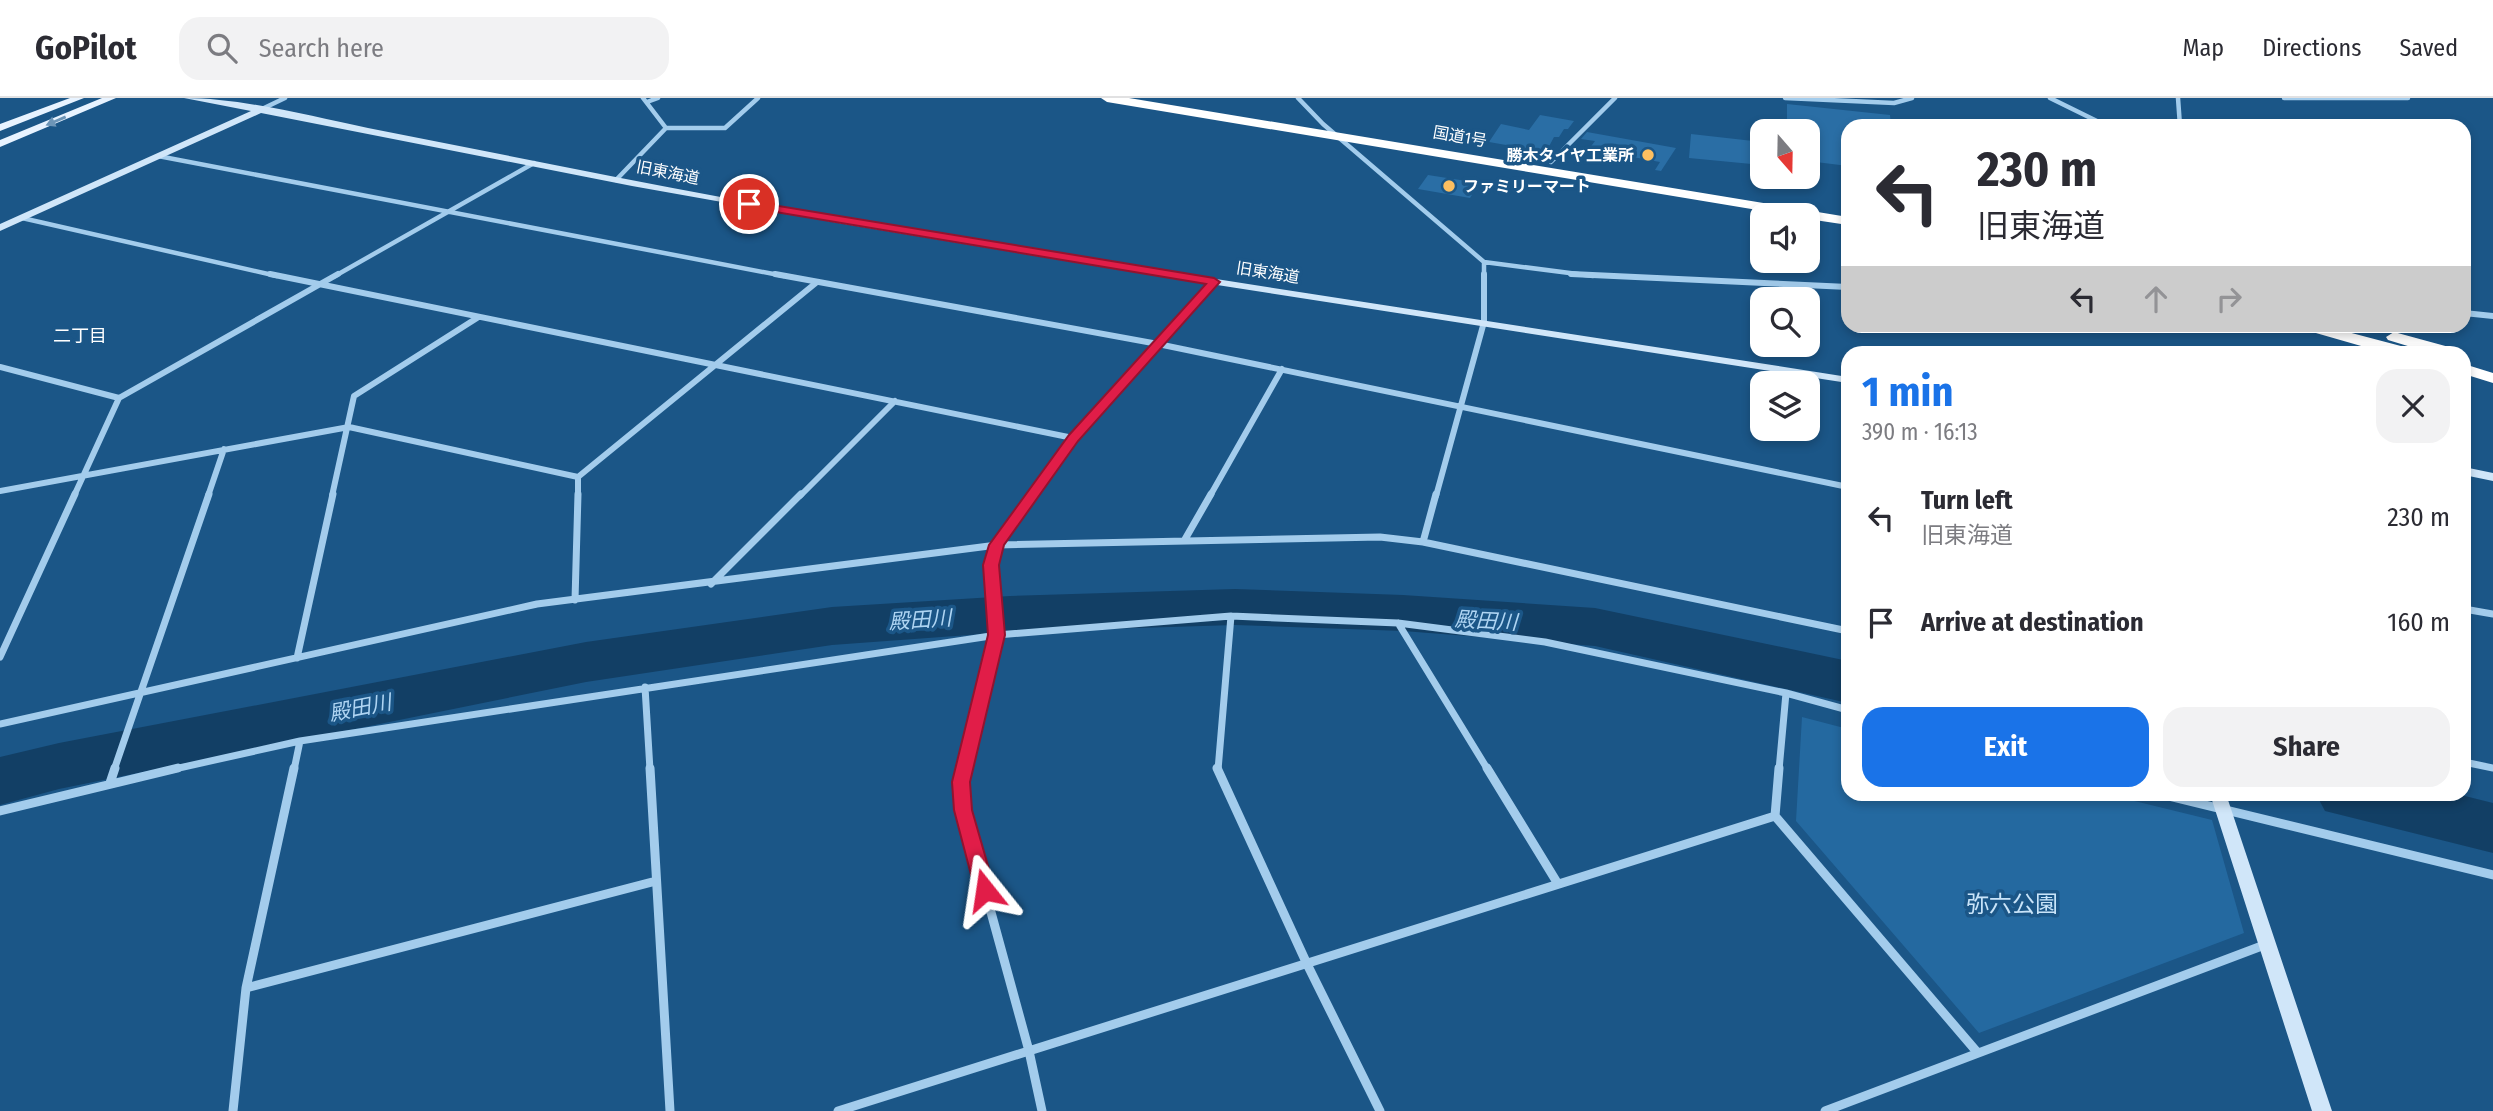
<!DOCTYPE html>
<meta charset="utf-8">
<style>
body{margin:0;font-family:"Fira Sans Condensed","Noto Sans JP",sans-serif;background:#f2f2f3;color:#2b2b33;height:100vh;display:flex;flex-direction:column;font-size:26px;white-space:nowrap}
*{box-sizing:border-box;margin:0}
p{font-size:23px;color:#7c7c81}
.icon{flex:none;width:38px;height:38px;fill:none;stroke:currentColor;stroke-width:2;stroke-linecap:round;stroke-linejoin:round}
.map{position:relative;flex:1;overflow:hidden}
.sheet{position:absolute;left:1841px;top:248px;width:630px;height:455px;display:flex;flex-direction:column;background:#fff;border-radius:21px;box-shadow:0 4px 10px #0003}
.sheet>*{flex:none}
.top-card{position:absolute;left:1841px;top:21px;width:630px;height:214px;border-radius:21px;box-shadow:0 4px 10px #0003;background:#fff;color:#2b2b33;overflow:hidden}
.needle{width:46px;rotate:160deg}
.tools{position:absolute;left:1750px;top:21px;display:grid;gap:14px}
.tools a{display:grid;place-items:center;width:70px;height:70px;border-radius:14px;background:#fff;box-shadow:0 4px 10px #0003;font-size:35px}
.pin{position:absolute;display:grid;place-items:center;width:60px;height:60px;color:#fff;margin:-30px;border:4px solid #fff;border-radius:50%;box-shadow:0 2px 7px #0007}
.me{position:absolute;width:77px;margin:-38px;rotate:345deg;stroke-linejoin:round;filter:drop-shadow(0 0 5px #0008)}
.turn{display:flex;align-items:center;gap:24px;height:147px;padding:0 21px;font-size:32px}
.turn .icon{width:91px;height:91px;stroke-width:2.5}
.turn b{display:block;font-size:49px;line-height:60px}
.lanes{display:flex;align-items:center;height:66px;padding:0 21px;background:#0003;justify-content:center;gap:35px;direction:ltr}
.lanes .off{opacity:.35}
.round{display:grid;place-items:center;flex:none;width:74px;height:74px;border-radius:21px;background:#f2f2f3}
.summary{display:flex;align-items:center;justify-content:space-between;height:119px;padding:0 21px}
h1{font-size:42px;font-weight:700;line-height:52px;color:#1a73e8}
.button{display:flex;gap:14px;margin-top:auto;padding:14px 21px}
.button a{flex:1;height:80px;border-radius:21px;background:#1a73e8;color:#fff;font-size:28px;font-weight:700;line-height:80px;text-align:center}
.button a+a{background:#f2f2f3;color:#2b2b33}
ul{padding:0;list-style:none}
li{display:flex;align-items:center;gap:21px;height:105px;padding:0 21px}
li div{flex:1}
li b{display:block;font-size:26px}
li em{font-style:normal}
header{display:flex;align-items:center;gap:42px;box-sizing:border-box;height:98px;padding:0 35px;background:#fff;border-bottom:2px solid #e1e1e2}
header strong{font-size:33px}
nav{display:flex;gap:38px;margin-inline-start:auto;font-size:24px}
.search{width:490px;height:63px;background:#f2f2f3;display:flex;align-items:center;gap:18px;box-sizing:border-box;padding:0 24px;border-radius:21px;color:#7c7c81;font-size:26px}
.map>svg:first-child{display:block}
.green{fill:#2469a0}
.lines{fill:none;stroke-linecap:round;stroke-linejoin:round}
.river{fill:#123f65;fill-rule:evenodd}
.building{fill:#2a6ea5}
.street-far3{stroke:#a3ccec;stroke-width:4.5}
.street-far2{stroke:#a3ccec;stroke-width:6}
.street-far1{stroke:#a3ccec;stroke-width:7}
.street{stroke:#a3ccec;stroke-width:9}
.secondary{fill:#d0e6f9;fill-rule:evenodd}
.primary{fill:#e8f3ff;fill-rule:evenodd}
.highway{fill:#fff;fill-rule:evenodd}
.oneway{fill:#6d95b7}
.route{fill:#e11d48;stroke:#92132f;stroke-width:2}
.poi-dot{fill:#fdbf60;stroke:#1b5687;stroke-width:2.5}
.labels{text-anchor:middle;stroke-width:7;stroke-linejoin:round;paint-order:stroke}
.far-street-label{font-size:16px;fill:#fff;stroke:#1b5687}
.far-poi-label{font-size:16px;font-weight:bold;fill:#fff;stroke:#1b5687;text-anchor:end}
.far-neighbourhood-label{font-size:18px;fill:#fff;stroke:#1b5687}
.water-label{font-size:21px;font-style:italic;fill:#afd5f3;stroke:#1b5687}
.near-park-label{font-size:23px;fill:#c9e4f9;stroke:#1b5687}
</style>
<header>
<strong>GoPilot</strong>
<div class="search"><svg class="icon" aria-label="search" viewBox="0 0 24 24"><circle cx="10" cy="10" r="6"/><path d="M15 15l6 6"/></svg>Search here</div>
<nav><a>Map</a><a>Directions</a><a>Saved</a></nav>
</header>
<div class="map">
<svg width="2493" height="1013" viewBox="0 0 2493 1013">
<rect width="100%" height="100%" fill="#1b5687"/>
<path class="green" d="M1802,619L1848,631V696L2110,697L2212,722L2244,835L1979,935L1796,723Z"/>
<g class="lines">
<path class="river" d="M1235,491L1403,497L1595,510L1848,563V605L1595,548L1403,533L1235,527L1010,534L832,547L586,584L59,691L0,707V659L59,645L586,544L832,509L1010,498Z
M2316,696H2457L2493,705V755L2325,713Z"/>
</g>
<path class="building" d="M1787,6L1890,17L1891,28H1848V68L1808,63V33H1787Z
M1540,17L1574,23L1568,31H1564L1559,39H1554L1546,54L1489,44L1501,26L1529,32Z
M1587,34L1676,50L1661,73L1655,72L1660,64L1589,51L1595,43L1581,41Z
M1691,36L1762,44V67L1689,60Z
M1428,77L1479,85L1470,100L1418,91Z"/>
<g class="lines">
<path class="street-far3" d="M1298,0L1323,26L1484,164V178
M1785,0L1894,5L1912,0
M2050,0L2107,28
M2178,0L2180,28
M2284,0H2408
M647,4L658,0
M262,11L285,0
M666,30H725L758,0
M158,58L784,178
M1551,64L1615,0
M616,82L666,30L643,0
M22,120L277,178
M1484,164L1593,178
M335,178L534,65"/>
<path class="street-far2" d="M270,176L1073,340
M775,176L1158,246L1848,389
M1571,176L1848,189
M2464,215L2493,218
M0,269L119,300
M0,393L349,329L578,379
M74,398L119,300L338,176
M208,398L224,351
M332,398L354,298L477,220
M578,398V379L817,184
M800,398L895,303
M1032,398L1073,340L1214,184
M1210,398L1282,271
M1436,398L1484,224V176"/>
<path class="street-far1" d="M1184,443L1211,396
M1423,444L1436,396
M711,486L801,396
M575,502L578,396
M2464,511L2493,516
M1398,525L1488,672
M0,559L75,396
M297,560L333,396
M645,589L650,672
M0,626L537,506L997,447L1380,439L1423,444L1848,533
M2464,664L2493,670
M114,672L209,396
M170,672L300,643L997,537L1231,518L1398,525L1545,544L1786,595L1848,612
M294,672L300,643
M964,672L997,537L991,467L997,447L1033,396
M1218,672L1231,518
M1779,672L1786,595"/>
<path class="street" d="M650,670L670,1013
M964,670L961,684L963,712L1029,953L1042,1013
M1217,670L1307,866L1380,1013
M1487,670L1558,786
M1779,670L1775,718L1977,954
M110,685L115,670
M2160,696L2493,777
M0,713L178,670
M246,890L656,783
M233,1013L246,890L294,670
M838,1013L1775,718
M1825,1013L2267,846"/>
<path class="secondary" d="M184,0C242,0 310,18 368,30C487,53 606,78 726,100C1099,166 1474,220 1848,279V285L1127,173L839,125L632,88L261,15L0,133V126L251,13Z
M2464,369L2493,375V383L2464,377Z
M2210,696H2226L2332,1013H2312Z"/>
<path class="primary" d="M70,0H84L0,33V26Z
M102,0H116L0,49V42Z"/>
<path class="highway" d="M1101,0H1129L1848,119V127L1808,121V117H1788L1107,4Z
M2300,228H2325L2416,252L2418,256H2389L2302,231Z
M2394,234L2460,252L2462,256H2434L2388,242L2386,239Z
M2464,266L2493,275V285L2464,276Z"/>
</g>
<defs><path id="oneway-solid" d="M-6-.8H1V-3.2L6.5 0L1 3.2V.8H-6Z" transform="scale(1.75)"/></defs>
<use class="oneway" href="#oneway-solid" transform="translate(56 23) rotate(157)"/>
<path class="route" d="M749,103L1214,180L1220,184L1078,343L1004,447L999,467L1005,537L970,684L972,712L995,792L992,798L985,801L978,798L975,792L954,712L952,684L988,537L983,467L989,447L1069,337L1206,186L745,109V104Z"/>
<g class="poi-dot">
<circle cx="1648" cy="57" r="7"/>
<circle cx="1449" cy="88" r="7"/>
</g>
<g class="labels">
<g class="far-street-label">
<text transform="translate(1460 38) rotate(10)" y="6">国道1号</text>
<text transform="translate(668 74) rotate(11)" y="6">旧東海道</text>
<text transform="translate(1268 174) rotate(9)" y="6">旧東海道</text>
</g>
<g class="far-poi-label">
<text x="1634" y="63">勝木タイヤ工業所</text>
<text x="1463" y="94" text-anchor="start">ファミリーマート</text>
</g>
<g class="far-neighbourhood-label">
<text x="80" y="244">二丁目</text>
</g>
<g class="water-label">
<text transform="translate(920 522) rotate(-4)" y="7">殿田川</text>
<text transform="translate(1486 523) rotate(3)" y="7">殿田川</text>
<text transform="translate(360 610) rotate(-11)" y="7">殿田川</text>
</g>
<g class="near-park-label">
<text x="2012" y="814">弥六公園</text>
</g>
</g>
</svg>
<div class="tools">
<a><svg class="needle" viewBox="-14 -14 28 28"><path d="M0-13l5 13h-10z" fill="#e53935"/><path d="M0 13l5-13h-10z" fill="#7c7c81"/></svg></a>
<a><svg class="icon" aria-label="sound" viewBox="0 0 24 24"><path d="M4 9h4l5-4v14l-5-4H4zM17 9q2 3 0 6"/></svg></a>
<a><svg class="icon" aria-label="search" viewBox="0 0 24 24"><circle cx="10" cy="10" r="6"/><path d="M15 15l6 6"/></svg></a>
<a><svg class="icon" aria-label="layers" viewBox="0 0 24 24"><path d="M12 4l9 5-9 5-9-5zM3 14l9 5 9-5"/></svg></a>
</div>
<div class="pin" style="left:749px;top:106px;background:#d93025"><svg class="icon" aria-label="arrive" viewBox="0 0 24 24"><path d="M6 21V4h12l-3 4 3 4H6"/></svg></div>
<svg class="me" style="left:985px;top:792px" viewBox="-20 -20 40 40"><path d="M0-17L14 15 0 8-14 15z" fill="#e11d48" stroke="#fff" stroke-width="4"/></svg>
<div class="top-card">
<div class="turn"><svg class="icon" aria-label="left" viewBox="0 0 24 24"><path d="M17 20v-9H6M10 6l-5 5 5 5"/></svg><div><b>230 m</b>旧東海道</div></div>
<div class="lanes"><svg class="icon" aria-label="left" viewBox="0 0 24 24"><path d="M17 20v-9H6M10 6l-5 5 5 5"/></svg><svg class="icon off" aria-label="ahead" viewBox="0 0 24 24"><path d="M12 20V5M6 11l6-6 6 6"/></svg><svg class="icon off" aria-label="right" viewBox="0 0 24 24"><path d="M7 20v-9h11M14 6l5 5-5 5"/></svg></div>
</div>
<section class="sheet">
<div class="summary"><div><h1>1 min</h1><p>390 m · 16:13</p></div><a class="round"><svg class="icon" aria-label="close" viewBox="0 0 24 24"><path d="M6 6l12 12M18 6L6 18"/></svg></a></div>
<ul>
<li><svg class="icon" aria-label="left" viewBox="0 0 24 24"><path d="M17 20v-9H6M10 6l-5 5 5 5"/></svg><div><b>Turn left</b><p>旧東海道</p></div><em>230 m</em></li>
<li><svg class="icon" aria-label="arrive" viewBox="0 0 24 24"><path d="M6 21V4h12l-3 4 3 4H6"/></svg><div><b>Arrive at destination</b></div><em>160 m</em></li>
</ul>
<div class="button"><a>Exit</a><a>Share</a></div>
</section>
</div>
